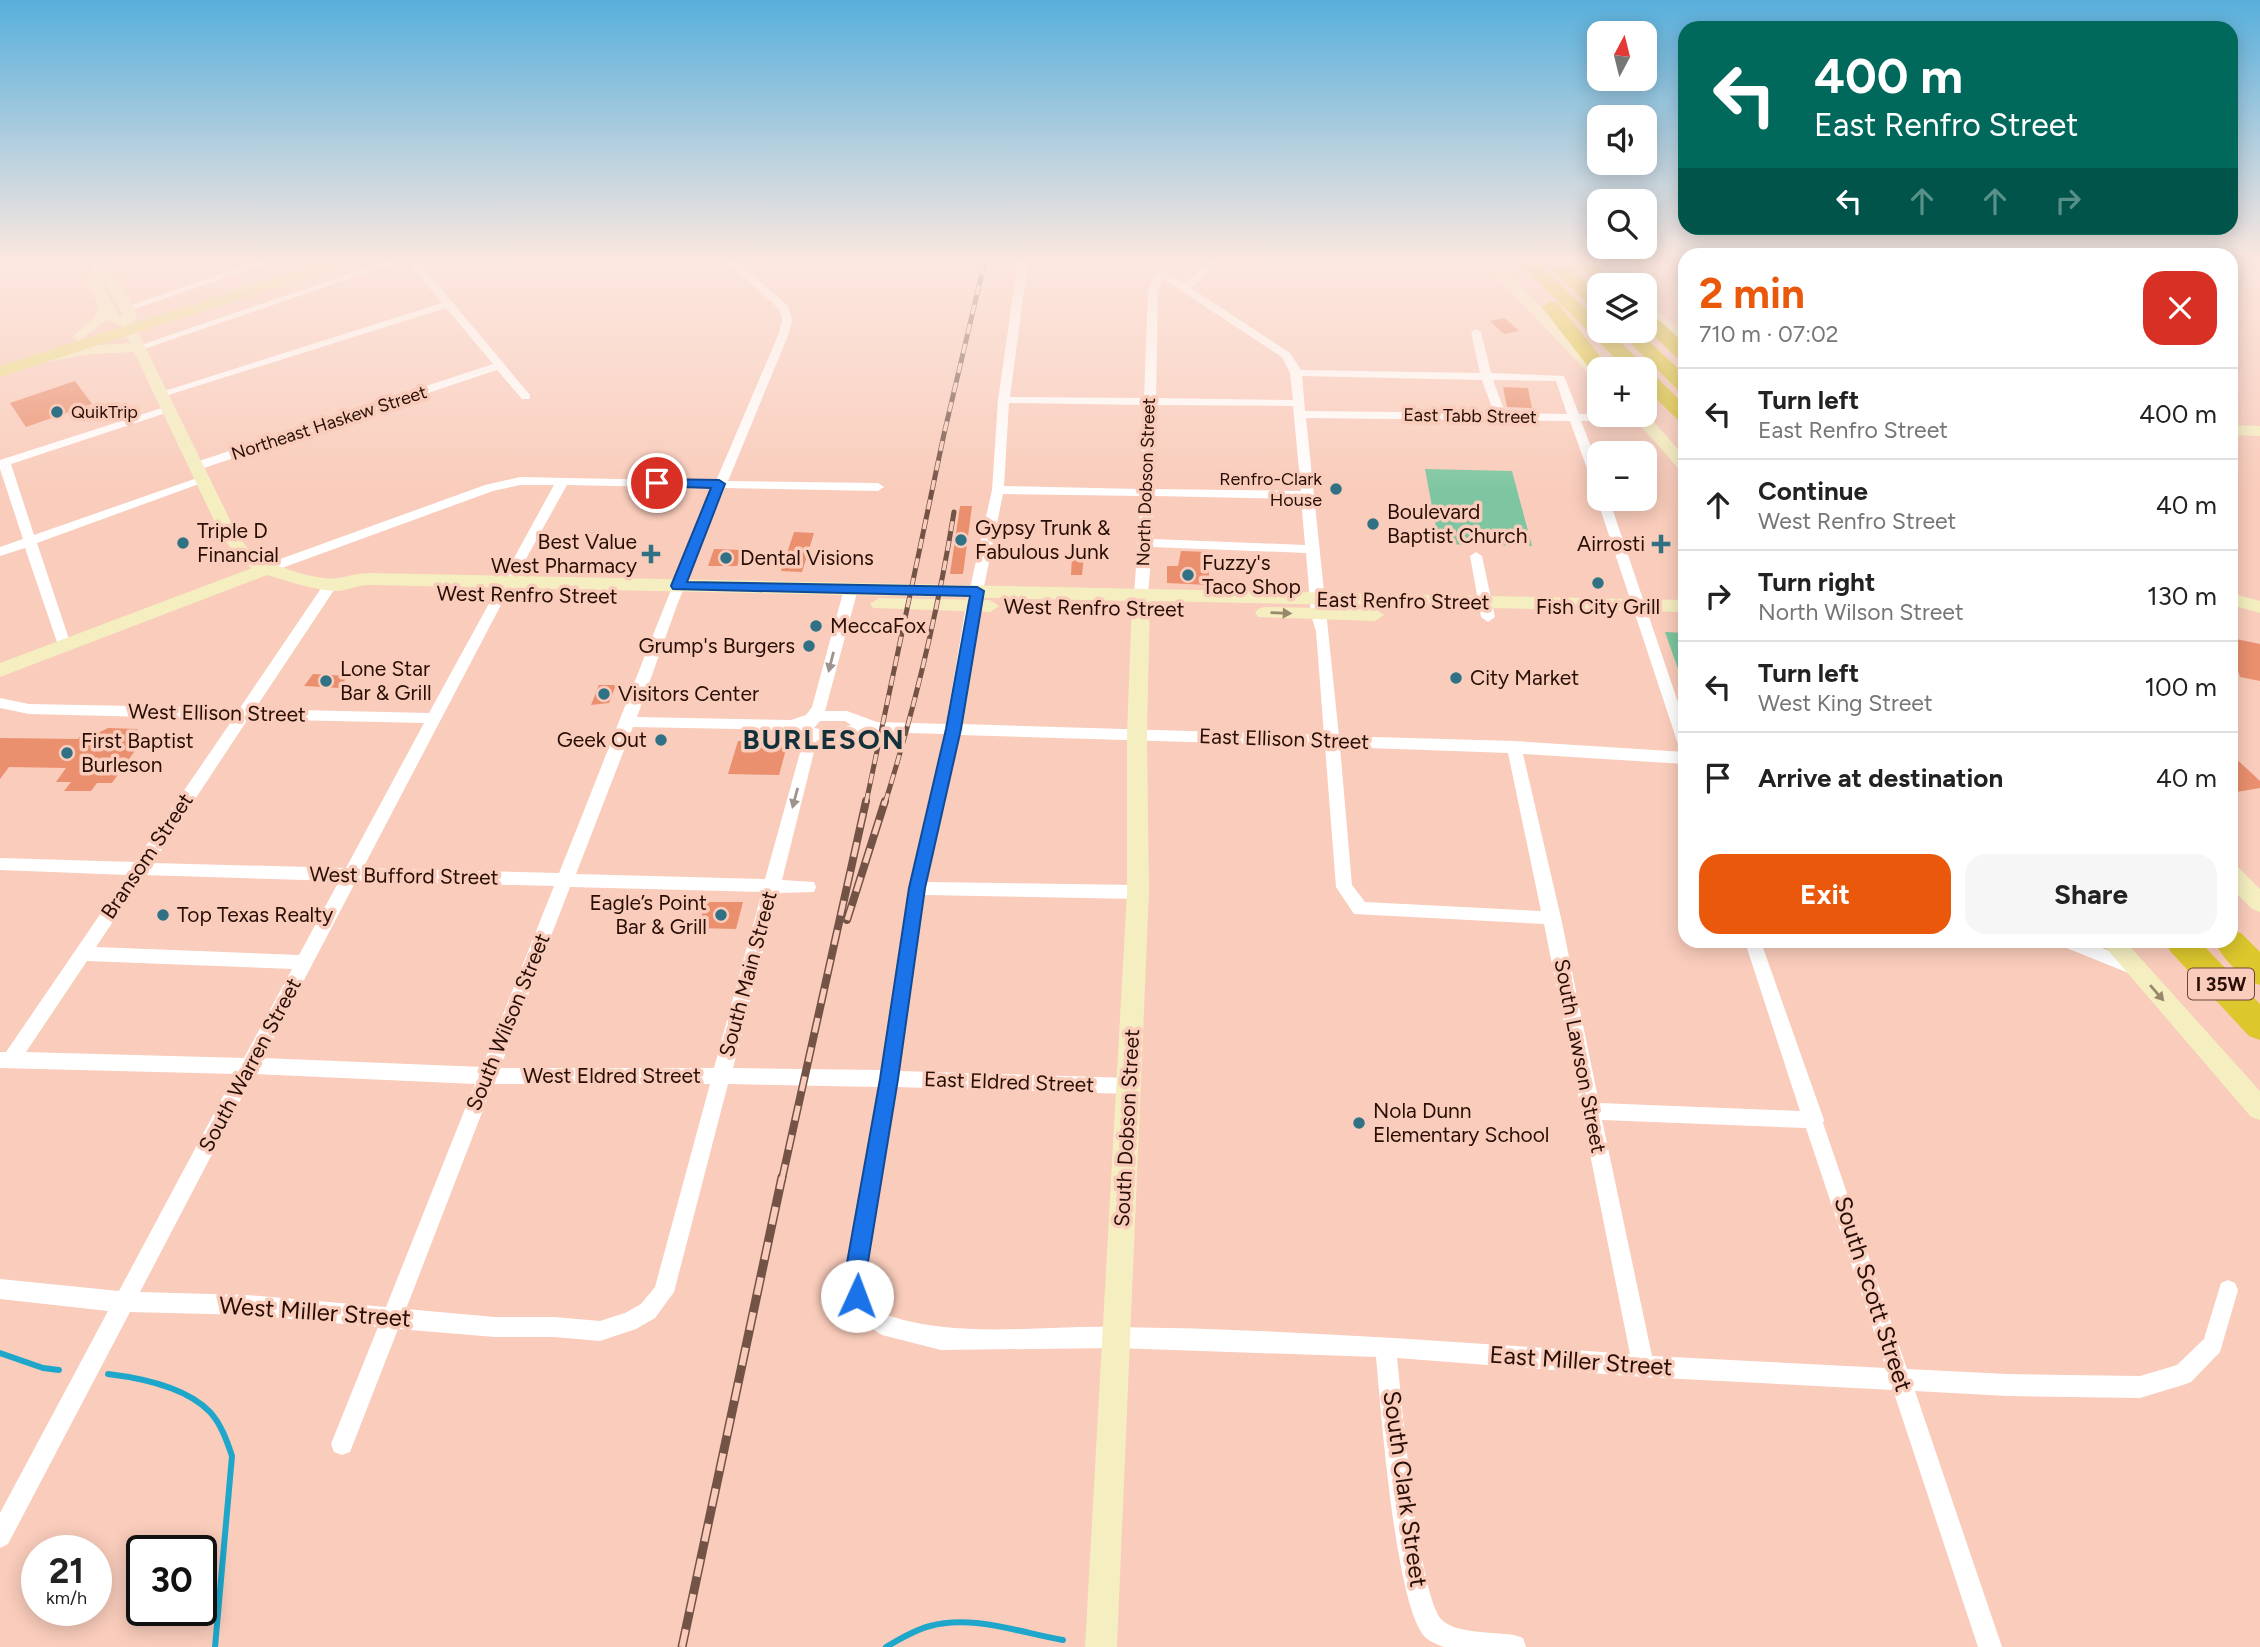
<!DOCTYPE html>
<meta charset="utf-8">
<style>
body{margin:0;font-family:Figtree,sans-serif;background:#f6f6f6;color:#222;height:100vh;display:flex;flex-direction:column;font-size:26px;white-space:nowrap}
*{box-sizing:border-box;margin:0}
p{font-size:23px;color:#767676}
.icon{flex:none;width:38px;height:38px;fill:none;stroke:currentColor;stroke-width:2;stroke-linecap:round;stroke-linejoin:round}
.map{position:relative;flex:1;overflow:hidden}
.panel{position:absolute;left:1678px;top:248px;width:560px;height:700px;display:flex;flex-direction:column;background:#fff;border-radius:21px;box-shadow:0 4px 18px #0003}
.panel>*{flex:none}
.guide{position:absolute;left:1678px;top:21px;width:560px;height:214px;border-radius:21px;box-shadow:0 4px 18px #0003;background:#00695c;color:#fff;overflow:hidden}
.needle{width:46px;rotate:7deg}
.tools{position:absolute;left:1587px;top:21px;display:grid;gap:14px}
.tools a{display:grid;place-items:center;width:70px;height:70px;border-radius:14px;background:#fff;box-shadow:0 4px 18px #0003;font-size:35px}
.speed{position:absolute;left:21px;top:1535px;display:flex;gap:14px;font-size:35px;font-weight:700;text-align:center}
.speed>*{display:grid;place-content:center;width:91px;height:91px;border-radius:50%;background:#fff;box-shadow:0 4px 18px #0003;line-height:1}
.speed small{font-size:18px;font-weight:400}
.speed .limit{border:4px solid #111;border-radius:10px;background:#fff;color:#111}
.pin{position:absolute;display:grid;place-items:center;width:60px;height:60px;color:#fff;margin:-30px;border:4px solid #fff;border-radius:50%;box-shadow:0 2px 7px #0007}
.me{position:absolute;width:77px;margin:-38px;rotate:2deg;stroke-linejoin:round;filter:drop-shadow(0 0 5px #0008)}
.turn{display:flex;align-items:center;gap:24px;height:147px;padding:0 21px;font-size:32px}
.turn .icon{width:91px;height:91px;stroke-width:2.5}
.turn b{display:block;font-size:49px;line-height:60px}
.lanes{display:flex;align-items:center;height:66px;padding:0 21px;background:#0003;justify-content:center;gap:35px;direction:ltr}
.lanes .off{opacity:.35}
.round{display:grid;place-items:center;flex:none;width:74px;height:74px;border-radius:21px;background:#f6f6f6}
.head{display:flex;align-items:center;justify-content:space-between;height:119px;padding:0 21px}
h1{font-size:42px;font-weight:700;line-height:52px;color:#ea580c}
.primary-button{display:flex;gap:14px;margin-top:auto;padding:14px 21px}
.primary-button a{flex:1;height:80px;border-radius:21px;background:#ea580c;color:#fff;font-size:28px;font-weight:700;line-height:80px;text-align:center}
.primary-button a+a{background:#f6f6f6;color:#222}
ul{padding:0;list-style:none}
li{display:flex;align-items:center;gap:21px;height:91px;padding:0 21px;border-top:2px solid #e0e0e0}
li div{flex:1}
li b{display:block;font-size:26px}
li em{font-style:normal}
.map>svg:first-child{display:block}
.green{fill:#7dc6a1}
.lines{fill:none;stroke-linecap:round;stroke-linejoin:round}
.stream{stroke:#1ea7cb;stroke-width:6}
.building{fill:#ea906f}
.street{fill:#fff;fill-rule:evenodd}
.secondary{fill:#f4eec0;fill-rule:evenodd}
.primary{fill:#eadd81;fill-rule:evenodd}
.highway{fill:#dcc72d;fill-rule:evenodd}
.rail-far2-casing{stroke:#745347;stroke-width:5}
.rail-far1-casing{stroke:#745347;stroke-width:8}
.rail-casing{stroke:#745347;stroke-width:9}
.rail-far2{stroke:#f9ccbb;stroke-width:3.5;stroke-dasharray:10;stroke-linecap:butt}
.rail-far1{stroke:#f9ccbb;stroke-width:5;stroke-dasharray:15;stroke-linecap:butt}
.rail{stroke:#f9ccbb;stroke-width:6;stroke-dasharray:18;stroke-linecap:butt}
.oneway{fill:#98896c}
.oneway2{fill:#9e938e}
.route{fill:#1a73e8;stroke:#114b97;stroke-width:2}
.poi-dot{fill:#317185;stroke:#f9ccbb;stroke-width:2.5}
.labels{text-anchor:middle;stroke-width:7;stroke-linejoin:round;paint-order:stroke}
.far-poi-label{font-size:18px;fill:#280e05;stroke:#f9ccbb;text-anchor:start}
.far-street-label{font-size:18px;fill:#280e05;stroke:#f9ccbb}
.shield{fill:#f9ccbb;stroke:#67473c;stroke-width:2}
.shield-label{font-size:19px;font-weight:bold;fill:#280e05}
.poi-label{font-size:21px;fill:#280e05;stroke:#f9ccbb;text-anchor:start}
.street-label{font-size:21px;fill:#280e05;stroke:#f9ccbb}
.near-street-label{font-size:24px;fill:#280e05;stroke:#f9ccbb}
.district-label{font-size:28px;font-weight:bold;letter-spacing:2px;fill:#12313a;stroke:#f9ccbb}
</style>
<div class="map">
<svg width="2260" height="1647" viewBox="0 0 2260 1647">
<rect width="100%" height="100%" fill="#f9ccbb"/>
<path class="green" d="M1425,469L1512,471L1532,546L1439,544Z
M1665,632L1685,633V689Z"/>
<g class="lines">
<path class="stream" d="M0,1353L43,1368L59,1370
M108,1374C141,1378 186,1387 210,1412C221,1424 227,1441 232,1456L215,1647
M886,1647C900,1639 914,1630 930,1626C971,1614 1022,1633 1063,1640"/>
</g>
<path class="building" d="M1505,318L1519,331L1504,334L1490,321Z
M75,381L92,404L26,427L10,403Z
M1503,387L1528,388L1532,408L1507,407Z
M960,506H972L963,574H950Z
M794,532L814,533L802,572L781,571Z
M714,549L743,550L737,566H708Z
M1181,551L1209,552V585L1167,583V566H1178Z
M1072,556H1084L1082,575H1071Z
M2231,638L2260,644V681L2240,677L2235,662L2231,661Z
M313,674L348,676L339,688L304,686Z
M599,685H616L609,703L591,705Z
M108,728L137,729L144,738L112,783H97L91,791H64L71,782H56L66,768L9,767L0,779V738L78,739L82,733H98Z
M738,741L788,742L779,775L728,774Z
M2231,754L2260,781V788L2231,793Z
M706,902H743L736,929L698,928Z"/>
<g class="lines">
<path class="street" d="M261,260H277L129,311L120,309Z
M389,260H405L144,349L135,347Z
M407,260H417L530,395V399H522L497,370L201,469H193V463L493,364L446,308L165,396L155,394L442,303Z
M725,260H736L788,306L792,320L789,333L728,481L878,483L884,487L878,491L725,488L677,605L637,717L791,720L806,715L812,707L844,589L851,585L858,589L825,711H847L877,722L946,724L966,606L992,490L998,400L1018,260H1028L1010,397L1144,398L1148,292L1156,273L1165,271L1184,283L1212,260H1223L1191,288L1290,353L1301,370L1480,373L1471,332L1476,329L1481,332L1491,373L1564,376L1579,414L1646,416L1648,418L1642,421H1581L1600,470V492L1594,488L1570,421L1306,418L1339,736L1514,741L1685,752V764L1523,754L1561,918L1599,1103L1800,1111L1745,942H1761L1824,1120L1823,1123L1907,1369L2007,1374L2140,1376L2177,1365L2204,1339L2221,1283L2228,1280L2235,1283L2238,1290L2220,1352L2191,1382L2183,1385L2140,1398L2007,1396L1915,1391L2002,1647H1978L1893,1390L1643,1377L1397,1358C1402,1403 1418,1593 1441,1619C1454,1634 1495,1632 1514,1635L1523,1638L1526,1647H1444C1437,1644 1430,1642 1425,1637C1395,1605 1381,1409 1376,1357L1116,1348L941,1350L882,1335L861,1322L847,1296L846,1274L878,1087L728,1084L674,1292L655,1318L636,1329L600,1341L554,1337H495L398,1329L350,1452L342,1455L334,1452L331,1444L378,1327L247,1315L130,1312L8,1544L0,1548V1513L108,1311L0,1299V1279L119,1291L235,1074L0,1068V1052H6L127,875L0,870V858L135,862L233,719L29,714L0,708V698L29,704L240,708L326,581L331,580L338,584L255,709L429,713L554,485H520L493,491L271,572H261V566L485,485L520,477L716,481L779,333L782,320L779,309ZM1163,279L1282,357L1290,373L1293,400L1156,398L1158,292ZM1302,376L1482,380L1494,413L1305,411ZM1493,380L1556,381L1567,414L1505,413ZM1009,403L1144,405L1141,489L1004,486ZM1156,405L1293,406L1301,491L1154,489ZM567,485L713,488C659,615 611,745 559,873L363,868L513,582ZM1003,494L1141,496L1134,595L1141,599L1148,595L1152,547L1306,553L1311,615L1316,631L1324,735L961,724L980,606ZM1153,496L1301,499L1305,545L1153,539ZM248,719L424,723L346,868L153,863ZM820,721H845L851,725L834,731L814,728ZM633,727L791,730L799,728L803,742L765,879L576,874ZM864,729L876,732L944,734L909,888L881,1070L733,1068L778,893L814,892L816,887L814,882L782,880L817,740C834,743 853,742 864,729ZM959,735L1325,746L1336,887L1354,914L1544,924L1630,1354C1459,1342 1288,1329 1116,1327C1042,1325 962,1339 890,1316C870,1310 867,1292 866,1274L897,1087L1130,1094L1137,1092L1139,1086L1137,1080L1130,1078L899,1071L924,895L1138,899L1144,897L1146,892L1144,887L1138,885L927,882ZM1340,747L1508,753L1541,911L1365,902L1352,885ZM144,875L339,881L299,955L96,947ZM356,881L554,886L482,1067L263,1058ZM570,887L762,892L714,1068H500ZM87,961L292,969L244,1058L26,1052ZM254,1074L475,1084L386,1307L247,1295L140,1292ZM493,1084H710L655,1287L641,1304L625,1313L600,1321L554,1317H495L406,1309ZM1602,1120L1806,1128L1886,1368L1652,1356Z
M168,406L172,407V411L11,464L34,535L200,477H208L210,480L37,543L71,645L69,648H59L25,548L0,556V547L23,539L0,469V460Z
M1599,496L1600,499H1609L1685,723V749L1678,744L1597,499Z
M1476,552L1482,556L1495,617L1488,622L1481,617L1470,556Z
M2062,942H2087L2142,964L2145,969L2142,974L2136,976L2064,947Z"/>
<path class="secondary" d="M86,260H100L107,273L117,278L137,315L133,322L235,530C240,537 245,546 251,552C266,564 320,582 338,578C350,576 358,573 370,573L1685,600V612L1150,601L1147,734L1149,892L1117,1647H1085L1127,892V734L1132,601L370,585C356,585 347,591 338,591C314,591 289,581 267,575L0,677V663L252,568L238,559L219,531L134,352L91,354L46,362L39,358C54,345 108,345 130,343L121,325L107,320L79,341L72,337L94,318L99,306L87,281L95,275ZM104,281L123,315L122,317L119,316L101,282Z
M1481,260H1495L1601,369L1600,381L1595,380Z
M1585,260H1599L1628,285H1613Z
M1645,302L1685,333V344L1680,343L1645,313Z
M1645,412L1685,457V471L1679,469L1631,415H1645Z
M2231,425L2260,426V436L2231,435Z
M2231,593L2260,601V613L2231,605Z
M879,598L990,600L999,606L990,612L873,608L870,604Z
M1264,607L1375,609L1384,615L1375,621L1258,617L1255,613L1258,609Z
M2231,865L2239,868L2260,889V912L2252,909L2231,888Z
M2101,942H2126L2260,1091V1120L2251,1117Z"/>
<path class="primary" d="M331,260H355L352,263L0,377V366Z"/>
<path class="highway" d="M1516,260H1535L1600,322V331H1609L1644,365L1647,369L1645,371L1652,373L1685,405V422L1678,420L1645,388V369H1626Z
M1573,260H1593L1618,285L1600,286Z
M1563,266L1569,267L1600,295V310L1593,309L1557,275L1554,271Z
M1551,301L1558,303L1610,369H1600V375L1593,373L1542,307Z
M1645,312L1652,314L1685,344V360L1678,358L1645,328Z
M1618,331H1638L1685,375V392L1678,390Z
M2231,930L2241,933L2260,952V985C2243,979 2222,959 2215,942H2231Z
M2166,942H2200L2260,1004V1040L2249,1036L2170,951Z"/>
<defs>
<path id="rail-far2" d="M866,803L944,434L985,260
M885,803C915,707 938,611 954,512"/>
<path id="rail-far1" d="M847,920L885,801
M782,1179L866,801"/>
<path id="rail" d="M682,1647L782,1177"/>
</defs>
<use href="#rail-far2" class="rail-far2-casing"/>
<use href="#rail-far1" class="rail-far1-casing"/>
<use href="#rail" class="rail-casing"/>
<use href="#rail-far2" class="rail-far2"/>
<use href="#rail-far1" class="rail-far1"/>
<use href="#rail" class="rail"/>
</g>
<defs><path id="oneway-solid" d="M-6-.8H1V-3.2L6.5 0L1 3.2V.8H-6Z" transform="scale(1.75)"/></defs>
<g class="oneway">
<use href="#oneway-solid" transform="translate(1281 613) rotate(2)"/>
<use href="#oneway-solid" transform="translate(2157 993) rotate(49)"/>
</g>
<g class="oneway2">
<use href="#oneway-solid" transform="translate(831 662) rotate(104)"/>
<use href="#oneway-solid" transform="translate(795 798) rotate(105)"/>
</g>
<linearGradient id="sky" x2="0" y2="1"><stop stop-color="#57afdc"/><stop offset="0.53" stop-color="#fce8e0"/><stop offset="1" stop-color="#fce8e0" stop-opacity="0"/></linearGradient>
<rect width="2260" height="491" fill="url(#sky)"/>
<path class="route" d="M657,479L719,480L725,484L687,582L977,587L984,591L961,729L925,888L898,1079L866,1274L867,1296L864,1303L857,1306L850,1303L845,1274L880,1079L909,888L946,729L970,596L673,589L671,586L711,488L653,486L651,483Z"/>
<g class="poi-dot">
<circle cx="57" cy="412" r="7"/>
<circle cx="1336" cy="489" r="7"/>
<circle cx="1373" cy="524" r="7"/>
<circle cx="961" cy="540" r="7"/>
<circle cx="183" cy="543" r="7"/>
<path d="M1657.5 533.5h7v7h7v7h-7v7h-7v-7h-7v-7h7z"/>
<path d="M647.5 543.5h7v7h7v7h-7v7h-7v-7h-7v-7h7z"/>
<circle cx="726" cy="558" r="7"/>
<circle cx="1188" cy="575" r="7"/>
<circle cx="1598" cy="583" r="7"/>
<circle cx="816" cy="626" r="7"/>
<circle cx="809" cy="646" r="7"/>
<circle cx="1456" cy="678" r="7"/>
<circle cx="326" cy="681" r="7"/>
<circle cx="604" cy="694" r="7"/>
<circle cx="661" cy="740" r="7"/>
<circle cx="67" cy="753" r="7"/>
<circle cx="163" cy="915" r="7"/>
<circle cx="721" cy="915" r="7"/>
<circle cx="1359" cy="1123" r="7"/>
</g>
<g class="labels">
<g class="far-poi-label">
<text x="71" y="418">QuikTrip</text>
<text x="1322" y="485" text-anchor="end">Renfro-Clark<tspan x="1322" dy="21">House</tspan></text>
</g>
<g class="far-street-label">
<text transform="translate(1470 416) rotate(1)" y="6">East Tabb Street</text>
<text transform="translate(329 423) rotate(-18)" y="6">Northeast Haskew Street</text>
<text transform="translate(1146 482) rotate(-88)" y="6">North Dobson Street</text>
</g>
<rect class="shield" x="2188" y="968.5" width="66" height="31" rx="5"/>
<g class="shield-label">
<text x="2221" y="991">I 35W</text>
</g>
<g class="poi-label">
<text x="1387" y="519">Boulevard<tspan x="1387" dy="24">Baptist Church</tspan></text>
<text x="975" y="535">Gypsy Trunk &amp;<tspan x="975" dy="24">Fabulous Junk</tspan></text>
<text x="197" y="538">Triple D<tspan x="197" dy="24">Financial</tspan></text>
<text x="637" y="549" text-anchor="end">Best Value<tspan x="637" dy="24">West Pharmacy</tspan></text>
<text x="1645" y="551" text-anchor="end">Airrosti</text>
<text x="740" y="565">Dental Visions</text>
<text x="1202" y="570">Fuzzy's<tspan x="1202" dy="24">Taco Shop</tspan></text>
<text x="1598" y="614" text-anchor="middle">Fish City Grill</text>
<text x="830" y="633">MeccaFox</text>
<text x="795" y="653" text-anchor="end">Grump's Burgers</text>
<text x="340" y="676">Lone Star<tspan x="340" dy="24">Bar &amp; Grill</tspan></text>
<text x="1470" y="685">City Market</text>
<text x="618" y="701">Visitors Center</text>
<text x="647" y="747" text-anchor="end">Geek Out</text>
<text x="81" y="748">First Baptist<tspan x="81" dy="24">Burleson</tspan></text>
<text x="707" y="910" text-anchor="end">Eagle’s Point<tspan x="707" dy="24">Bar &amp; Grill</tspan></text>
<text x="177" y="922">Top Texas Realty</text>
<text x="1373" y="1118">Nola Dunn<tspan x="1373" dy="24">Elementary School</tspan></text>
</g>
<g class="street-label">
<text transform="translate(527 595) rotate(1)" y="7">West Renfro Street</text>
<text transform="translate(1403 601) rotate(1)" y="7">East Renfro Street</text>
<text transform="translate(1094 608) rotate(1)" y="7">West Renfro Street</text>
<text transform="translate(217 713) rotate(1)" y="7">West Ellison Street</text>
<text transform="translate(1284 739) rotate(2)" y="7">East Ellison Street</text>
<text transform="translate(147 856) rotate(-56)" y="7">Bransom Street</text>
<text transform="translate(404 876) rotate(1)" y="7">West Bufford Street</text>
<text transform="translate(748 974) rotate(-75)" y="7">South Main Street</text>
<text transform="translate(508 1022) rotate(-68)" y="7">South Wilson Street</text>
<text transform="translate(1580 1056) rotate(79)" y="7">South Lawson Street</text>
<text transform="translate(250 1065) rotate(-62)" y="7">South Warren Street</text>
<text x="612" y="1083">West Eldred Street</text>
<text transform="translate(1009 1082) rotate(2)" y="7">East Eldred Street</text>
<text transform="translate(1127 1128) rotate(-87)" y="7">South Dobson Street</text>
</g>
<g class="near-street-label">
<text transform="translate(1873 1294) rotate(72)" y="8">South Scott Street</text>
<text transform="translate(315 1312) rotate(4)" y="8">West Miller Street</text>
<text transform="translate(1581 1361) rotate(4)" y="8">East Miller Street</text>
<text transform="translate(1405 1489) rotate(82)" y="8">South Clark Street</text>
</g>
<g class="district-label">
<text x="824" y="749">BURLESON</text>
</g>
</g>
</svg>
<div class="tools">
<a><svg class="needle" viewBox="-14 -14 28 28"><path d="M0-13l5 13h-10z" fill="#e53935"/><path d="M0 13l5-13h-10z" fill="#767676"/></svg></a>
<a><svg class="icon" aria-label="sound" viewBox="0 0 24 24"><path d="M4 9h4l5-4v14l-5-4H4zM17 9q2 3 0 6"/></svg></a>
<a><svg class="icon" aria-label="search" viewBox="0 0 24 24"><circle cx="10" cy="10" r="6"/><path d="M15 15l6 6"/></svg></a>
<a><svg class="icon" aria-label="layers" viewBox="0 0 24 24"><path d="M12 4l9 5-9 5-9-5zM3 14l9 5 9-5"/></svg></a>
<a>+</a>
<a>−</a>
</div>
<div class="speed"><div>21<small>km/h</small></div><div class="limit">30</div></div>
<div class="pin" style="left:657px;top:483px;background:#d93025"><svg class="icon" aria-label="arrive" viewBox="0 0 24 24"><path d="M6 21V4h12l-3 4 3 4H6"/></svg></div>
<svg class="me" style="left:857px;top:1296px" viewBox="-20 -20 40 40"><circle r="19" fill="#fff"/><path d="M0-13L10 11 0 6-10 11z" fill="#1a73e8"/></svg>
<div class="guide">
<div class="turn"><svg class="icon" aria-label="left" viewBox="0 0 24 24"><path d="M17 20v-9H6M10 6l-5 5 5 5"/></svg><div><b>400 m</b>East Renfro Street</div></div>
<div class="lanes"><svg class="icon" aria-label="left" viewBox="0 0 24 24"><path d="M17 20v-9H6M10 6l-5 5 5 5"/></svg><svg class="icon off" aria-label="ahead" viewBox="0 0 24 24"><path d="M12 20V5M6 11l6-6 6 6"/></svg><svg class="icon off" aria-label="ahead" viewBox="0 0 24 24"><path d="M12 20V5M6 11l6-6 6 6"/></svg><svg class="icon off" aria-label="right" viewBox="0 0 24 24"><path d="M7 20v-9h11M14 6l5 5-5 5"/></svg></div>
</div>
<section class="panel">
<div class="head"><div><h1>2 min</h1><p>710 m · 07:02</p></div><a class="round" style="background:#d93025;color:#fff"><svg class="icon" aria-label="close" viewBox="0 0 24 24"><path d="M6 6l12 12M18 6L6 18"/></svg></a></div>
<ul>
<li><svg class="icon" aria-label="left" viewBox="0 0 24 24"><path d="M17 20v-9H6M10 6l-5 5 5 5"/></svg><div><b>Turn left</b><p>East Renfro Street</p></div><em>400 m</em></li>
<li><svg class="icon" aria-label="ahead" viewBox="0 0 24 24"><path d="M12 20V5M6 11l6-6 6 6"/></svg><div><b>Continue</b><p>West Renfro Street</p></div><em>40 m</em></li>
<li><svg class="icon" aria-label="right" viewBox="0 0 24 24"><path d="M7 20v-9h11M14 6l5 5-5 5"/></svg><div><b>Turn right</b><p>North Wilson Street</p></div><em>130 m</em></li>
<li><svg class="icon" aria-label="left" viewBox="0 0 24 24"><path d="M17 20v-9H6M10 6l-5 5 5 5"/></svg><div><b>Turn left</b><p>West King Street</p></div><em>100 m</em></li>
<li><svg class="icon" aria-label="arrive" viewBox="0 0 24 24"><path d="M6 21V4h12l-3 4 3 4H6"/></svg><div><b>Arrive at destination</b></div><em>40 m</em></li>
</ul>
<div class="primary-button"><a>Exit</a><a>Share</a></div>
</section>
</div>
